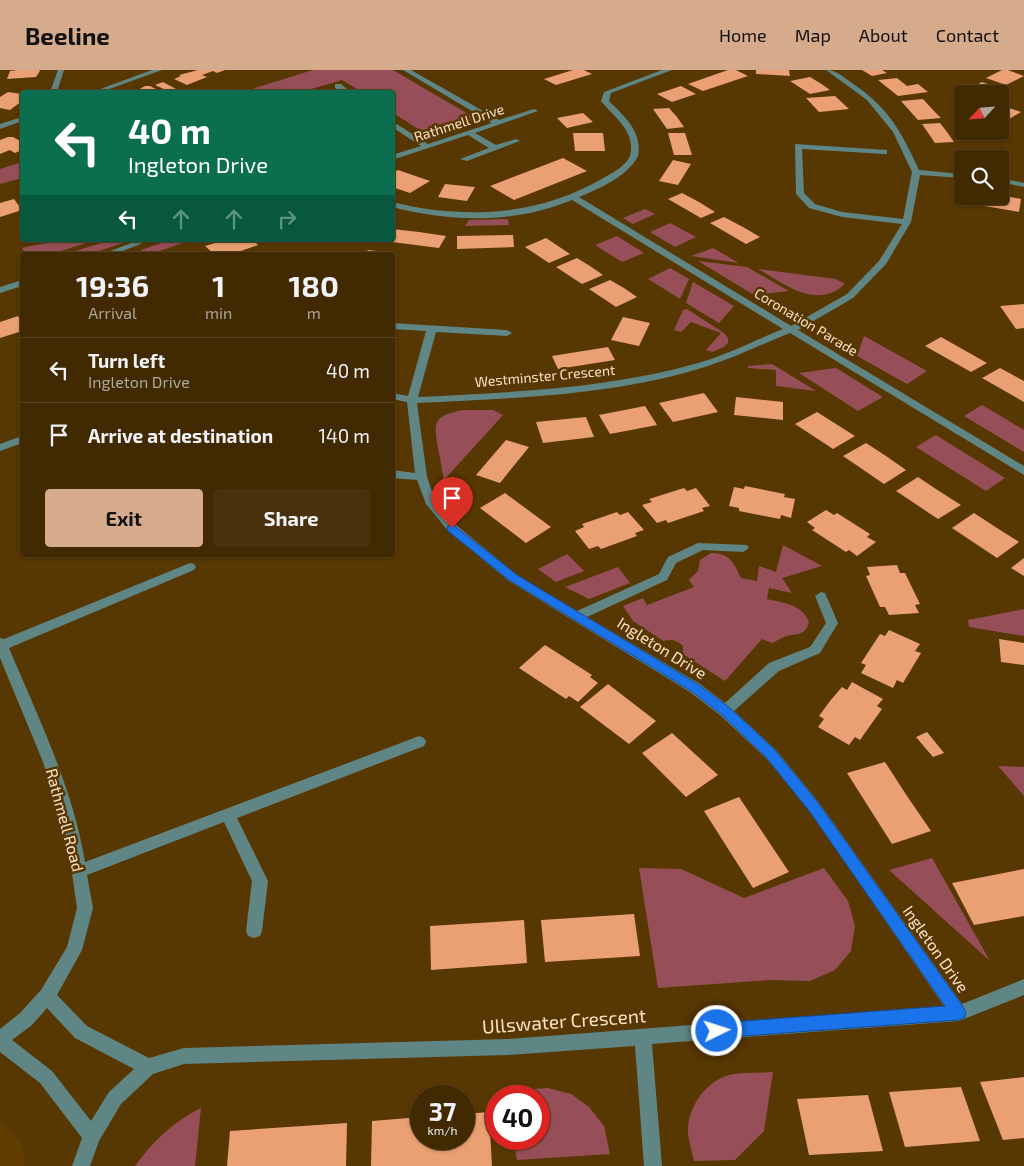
<!DOCTYPE html>
<style>
body{margin:0;font-family:"Exo 2",sans-serif;background:#48310c;color:#f1f3f6;height:100vh;display:flex;flex-direction:column;font-size:19px;white-space:nowrap}
*{box-sizing:border-box;margin:0}
p{font-size:16px;color:#aea699}
.icon{flex:none;width:28px;height:28px;fill:none;stroke:currentColor;stroke-width:2;stroke-linecap:round;stroke-linejoin:round}
.map{position:relative;flex:1;overflow:hidden}
.details{position:absolute;left:20px;top:182px;width:375px;height:305px;display:flex;flex-direction:column;background:#412902;border-radius:5px;box-shadow:0 1px 4px #0004,0 0 0 1px #5a4524}
.details>*{flex:none}
.banner{position:absolute;left:20px;top:20px;width:375px;height:152px;border-radius:5px;box-shadow:0 1px 4px #0004,0 0 0 1px #5a4524;background:#0b6e4f;color:#fff;overflow:hidden}
.needle{width:32px;rotate:244deg}
.tools{position:absolute;left:954px;top:15px;display:grid;gap:10px}
.tools a{display:grid;place-items:center;width:55px;height:55px;border-radius:5px;background:#412902;box-shadow:0 1px 4px #0004,0 0 0 1px #5a4524;font-size:25px}
.speed{position:absolute;left:410px;top:1015px;display:flex;gap:10px;font-size:25px;font-weight:700;text-align:center}
.speed>*{display:grid;place-content:center;width:65px;height:65px;border-radius:50%;background:#412902;box-shadow:0 1px 4px #0004,0 0 0 1px #5a4524;line-height:1}
.speed small{font-size:12px;font-weight:400}
.speed .limit{border:8px solid #d22;background:#fff;color:#111}
.pin{position:absolute;display:grid;place-items:center;width:42px;height:42px;color:#fff;margin:-51px -21px;border-radius:50% 50% 50% 0;rotate:-45deg;box-shadow:0 0 5px #0007}
.pin .icon{rotate:45deg}
.me{position:absolute;width:55px;margin:-28px;rotate:86deg;stroke-linejoin:round;filter:drop-shadow(0 0 4px #0008)}
.turn{display:flex;align-items:center;gap:18px;height:105px;padding:0 25px;font-size:22px}
.turn .icon{width:65px;height:65px;stroke-width:2.5}
.turn b{display:block;font-size:35px;line-height:42px}
.lanes{display:flex;align-items:center;height:48px;padding:0 25px;background:#0003;justify-content:center;gap:25px;direction:ltr}
.lanes .off{opacity:.35}
.eta{display:flex;justify-content:space-evenly;align-items:center;height:85px;text-align:center}
.eta b{font-size:30px;font-weight:700;line-height:35px}
.primary-button{display:flex;gap:10px;margin-top:auto;padding:10px 25px}
.primary-button a{flex:1;height:58px;border-radius:5px;background:#d6ab8b;color:#111;font-size:20px;font-weight:700;line-height:58px;text-align:center}
.primary-button a+a{background:#48310c;color:#f1f3f6}
ul{padding:0;list-style:none}
li{display:flex;align-items:center;gap:15px;height:65px;padding:0 25px;border-top:1px solid #5a4524}
li div{flex:1}
li b{display:block;font-size:19px}
li em{font-style:normal}
header{display:flex;align-items:center;gap:30px;box-sizing:border-box;height:70px;padding:0 25px;background:#d6ab8b;color:#111}
header strong{font-size:24px}
nav{display:flex;gap:28px;margin-inline-start:auto;font-size:18px}
.map>svg:first-child{display:block}
.built{fill:#613e00}
.green{fill:#964f58}
.building{fill:#eaa072}
.lines{fill:none;stroke-linecap:round;stroke-linejoin:round}
.minor{fill:#5f8685;fill-rule:evenodd}
.route{fill:#1a73e8;stroke:#114b97}
.labels{text-anchor:middle;stroke-width:5;stroke-linejoin:round;paint-order:stroke}
.far-street-label{font-size:14px;fill:#fae2c4;stroke:#573702}
.street-label{font-size:16px;fill:#fae2c4;stroke:#573702}
.near-street-label{font-size:19px;fill:#fae2c4;stroke:#573702}
</style>
<header>
<strong>Beeline</strong>
<nav><a>Home</a><a>Map</a><a>About</a><a>Contact</a></nav>
</header>
<div class="map">
<svg width="1024" height="1096" viewBox="0 0 1024 1096">
<rect width="100%" height="100%" fill="#573702"/>
<path class="built" d="M0,1051L21,1072L25,1096H0Z"/>
<path class="green" d="M313,0H393L480,51L429,66L393,43L392,22H362L342,10L301,22H242Z
M22,92V108L0,114V99Z
M645,139L655,144L633,154L623,148Z
M508,149L509,155L465,156L469,150Z
M670,153L696,167L675,177L650,162Z
M617,166L644,183L622,192L595,175Z
M62,170H96L48,185H27L22,178C36,174 48,174 62,170Z
M110,170H132L87,185H63Z
M170,170L189,171L147,185L141,180Z
M713,178L739,193L691,186Z
M698,191L747,197L789,221L754,225Z
M670,198L689,209L680,229L648,209Z
M758,199L836,209L845,214C816,240 786,215 758,199Z
M693,212L734,236L719,253L686,233Z
M687,239L724,263L728,268V273L724,277L712,282L706,280L721,263L691,252L681,262L674,260L683,240Z
M864,266L927,301L907,314L857,286Z
M772,294L816,321L776,316V300L748,298V296Z
M836,298L883,327L858,341L799,303Z
M982,335L1024,360V382L964,346Z
M463,340H493L503,345L444,410C442,399 440,389 438,378C433,351 434,346 463,340Z
M936,365L1005,408L986,421L916,377Z
M783,475L822,496L782,508L792,523L769,518L767,529C783,533 802,534 809,552C806,567 795,563 784,567C780,569 776,571 772,573L762,569L725,611L683,584V576C677,570 671,569 663,571L633,551L623,536L643,528L647,535L694,517L689,510L698,501L700,490L711,483C730,483 734,493 741,508L757,511L759,496L776,502Z
M567,484L584,501L556,512L538,499Z
M618,497L630,513L589,529L565,517Z
M1024,539V566L969,557L968,550Z
M998,696L1024,697V726Z
M932,788L990,891L889,800Z
M639,798L681,799L744,828L824,798L848,831L855,856L851,881L835,900L810,911L770,910L658,918Z
M773,1002L764,1061L735,1090L694,1091C692,1081 687,1067 688,1057C690,1033 709,1008 734,1004C746,1002 760,1003 773,1002Z
M548,1018L571,1024L589,1037L604,1056L610,1084L517,1090L513,1069H539V1026H507L506,1021Z
M201,1038L195,1096H135C152,1072 174,1051 201,1038Z"/>
<path class="building" d="M17,0H39L40,1L36,7L7,9L10,1Z
M198,0H225L217,3L213,1L202,5L207,7L187,15L174,9L181,6L179,5Z
M573,0H584L592,4L556,15L544,9Z
M728,0H736L748,6L703,21L688,14Z
M756,0H789L790,6L756,4Z
M862,0H882L887,3L872,6Z
M1002,0H1008L1024,6L1006,15L986,8Z
M810,7L820,13L830,20L810,24L790,11Z
M897,8L907,16L918,14L928,22L898,26L878,10Z
M163,12L178,20L170,22L155,15Z
M982,12L1001,19L992,24H969L963,22Z
M145,16H150L162,22H134Z
M681,16L696,24L672,32L657,24Z
M8,22L22,24V31L10,40L0,38V27Z
M835,26L849,39L819,42L806,28Z
M923,29L932,39L941,48L918,50L901,31Z
M1000,34L1006,37L1021,42L1009,49L1000,46Z
M669,38L677,47L684,57L667,59L653,39Z
M583,43L593,52L567,58L557,48Z
M940,53L947,62L954,72L935,73L922,54Z
M573,63H603L605,81H575Z
M668,63H685L692,85H674Z
M8,67H13L22,72V80L15,83L10,80L0,84V70Z
M963,79L1008,86L1006,95L1000,94V89L961,88Z
M563,88L587,101L514,130L490,116Z
M673,90L691,94L678,115L659,111Z
M398,100L430,111L410,123L392,117V103Z
M445,114L475,117L467,131L438,127Z
M682,123L699,132L715,142L701,148L668,129Z
M1000,125L1021,129L1019,142L973,134L975,126Z
M14,129L22,140L0,147V133Z
M724,147L743,157L760,167L746,174L710,153Z
M392,159L419,162L446,166L439,178L392,172Z
M513,165L514,177L457,179V166Z
M546,168L570,184L549,193L525,177Z
M225,170H253L258,175L229,185H215L205,176Z
M368,180L385,182L383,185H363Z
M577,188L590,196L603,205L582,214L556,197Z
M610,210L624,218L637,227L616,237L589,219Z
M1024,234V258L1016,259L1000,236Z
M18,246L22,252V261L0,268V252Z
M623,247L650,253L639,276L611,270Z
M941,267L987,293L971,302L925,276Z
M608,277L615,290L558,299L552,286Z
M1000,298L1024,311V332L982,308Z
M704,323L718,342L673,352L659,333Z
M736,327L783,332V350L734,345Z
M645,336L657,355L610,364L599,345Z
M817,342L855,366L833,379L795,354Z
M586,347L594,367L543,373L536,352Z
M506,370L529,377L500,413L476,405Z
M866,373L886,386L906,400L884,414L843,386Z
M918,407L939,421L961,435L938,449L896,421Z
M745,416L785,424L784,427L795,429L791,448L781,445L780,449L739,441V438L729,436L734,417L744,419Z
M684,418L687,421L696,418L710,436L702,438L704,441L668,453L666,450L657,453L642,435L652,432L649,429Z
M505,423L551,457L526,473L480,438Z
M826,440L834,445L837,443L870,464L867,467L876,472L857,486L849,480L846,482L812,460L815,458L807,452Z
M617,442L620,445L628,442L644,460L635,463L637,466L601,479L598,476L589,479L575,461L584,457L582,454Z
M974,443L997,458L1019,472L997,488L952,458Z
M1024,488V506L1011,498Z
M897,495L900,503H905L920,534L915,535L919,543L889,545L885,537H880L866,506L870,505L867,497Z
M889,560L920,574L915,581L921,583L903,613L897,610L893,618L861,603L866,595L861,593L880,564L885,566Z
M999,569L1024,573V595L1001,592Z
M545,575L592,605L590,607L598,613L578,632L569,626L566,629L519,598Z
M852,612L883,629L877,636L882,639L860,670L855,667L849,675L818,657L824,649L819,646L830,631L842,617L847,620Z
M608,614L656,651L629,674L580,637Z
M927,662L944,683L933,687L916,667Z
M672,663L718,705L686,727L642,683Z
M885,692L907,726L931,761L892,774L847,703Z
M739,727L789,802L753,818L704,741Z
M1024,799V846L974,855L952,813Z
M634,844L640,886L545,892L541,850Z
M524,850L527,893L431,900L430,856Z
M1024,1007V1068L1003,1070L980,1012Z
M961,1017L980,1071L905,1077L889,1022Z
M868,1025L883,1081L809,1085L797,1029Z
M489,1042L492,1096H371L372,1051L421,1047V1069H464V1044Z
M347,1053L346,1096H227L230,1061Z"/>
<g class="lines">
<path class="minor" d="M58,0H64L57,22H50Z
M152,0H162L101,22H92Z
M403,0H411L499,50L534,39L538,41L475,63L496,75L516,69L520,71L467,91L460,89L489,78L468,65L392,90V85L421,76L392,57V51L428,74L492,53Z
M662,0H672L611,23L609,31C624,46 643,62 638,86C628,106 599,119 579,127L791,256L847,224L879,191L902,154L842,147L809,138L796,124L795,74L887,80V84H884L802,79L804,123L815,134L842,142L903,149L912,102L893,62L867,30L826,0C837,0 843,7 852,13C889,38 901,61 919,100L962,104V108L920,105L911,152L886,194L853,228L798,260L1024,396V405L790,263C762,274 734,288 705,297C612,326 514,328 417,333L427,407L435,430L456,455L517,505L577,541L659,504L668,487L698,473L747,475L749,478L743,482L703,480L676,493L667,510L587,547L700,614L725,633L769,593L810,577L826,553L815,526L821,522L825,523L838,553L820,583L779,601L734,641L776,680L820,734L962,934L1024,909V925L959,951L652,974L662,1096H644L635,976L508,985L184,994L153,1004L121,1034L99,1071L90,1096H72L82,1068L40,1013L0,982V959L20,943L41,920L67,877L77,838L68,776L43,692L0,588V568L4,569L190,493L194,494L196,497L194,500L9,578C38,647 73,718 85,792L414,668L419,666L424,668L426,672L424,676L237,748L268,811L262,861L260,866L254,868L248,866L246,861L252,811L224,752L87,805L93,838L82,880L57,925L87,956L149,988L184,978L508,969L944,936L810,742L766,688L720,645L690,622L509,511L448,461L426,434L417,410L392,408V400L415,403L407,332L392,329V323L408,326L426,261L392,259V253L507,260L512,263L507,266L436,262L418,327C512,322 607,319 698,293C727,285 755,270 783,259L572,130C515,154 450,152 392,137V132C465,150 540,146 605,107C614,102 630,94 631,81C633,59 614,47 601,31L604,22ZM47,938L75,968L134,999L109,1022L91,1051L52,1001L12,970L32,955Z
M335,14H341L351,22H343L335,18Z
M22,47V51L0,59V54Z
M1000,108L1024,113V117L1000,112Z
M139,170H151L112,185H100Z
M22,210V216L0,223V217Z
M22,366V373L0,381V374Z"/>
</g>
<path class="route" d="M452,454L517,505L699,615L730,638L775,680L819,734L964,938L966,943L964,948L959,950L717,968L712,966L709,961L712,955L717,953L945,936L810,742L766,687L721,644L691,621L509,510L448,461L447,458L448,456Z"/>
<g class="labels">
<g class="far-street-label">
<text transform="translate(459 53) rotate(-18)" y="5">Rathmell Drive</text>
<text transform="translate(806 252) rotate(31)" y="5">Coronation Parade</text>
<text transform="translate(545 306) rotate(-5)" y="5">Westminster Crescent</text>
</g>
<g class="street-label">
<text transform="translate(662 578) rotate(32)" y="6">Ingleton Drive</text>
<text transform="translate(65 750) rotate(75)" y="6">Rathmell Road</text>
<text transform="translate(936 879) rotate(55)" y="6">Ingleton Drive</text>
</g>
<g class="near-street-label">
<text transform="translate(564 951) rotate(-4)" y="7">Ullswater Crescent</text>
</g>
</g>
</svg>
<div class="tools">
<a><svg class="needle" viewBox="-14 -14 28 28"><path d="M0-13l5 13h-10z" fill="#e53935"/><path d="M0 13l5-13h-10z" fill="#aea699"/></svg></a>
<a><svg class="icon" aria-label="search" viewBox="0 0 24 24"><circle cx="10" cy="10" r="6"/><path d="M15 15l6 6"/></svg></a>
</div>
<div class="speed"><div>37<small>km/h</small></div><div class="limit">40</div></div>
<div class="pin" style="left:452px;top:458px;background:#d93025"><svg class="icon" aria-label="arrive" viewBox="0 0 24 24"><path d="M6 21V4h12l-3 4 3 4H6"/></svg></div>
<svg class="me" style="left:717px;top:961px" viewBox="-20 -20 40 40"><circle r="17" fill="#1a73e8" stroke="#fff" stroke-width="3"/><path d="M0-11L8 9 0 5-8 9z" fill="#fff"/></svg>
<div class="banner">
<div class="turn"><svg class="icon" aria-label="left" viewBox="0 0 24 24"><path d="M17 20v-9H6M10 6l-5 5 5 5"/></svg><div><b>40 m</b>Ingleton Drive</div></div>
<div class="lanes"><svg class="icon" aria-label="left" viewBox="0 0 24 24"><path d="M17 20v-9H6M10 6l-5 5 5 5"/></svg><svg class="icon off" aria-label="ahead" viewBox="0 0 24 24"><path d="M12 20V5M6 11l6-6 6 6"/></svg><svg class="icon off" aria-label="ahead" viewBox="0 0 24 24"><path d="M12 20V5M6 11l6-6 6 6"/></svg><svg class="icon off" aria-label="right" viewBox="0 0 24 24"><path d="M7 20v-9h11M14 6l5 5-5 5"/></svg></div>
</div>
<section class="details">
<div class="eta">
<div><b>19:36</b><p>Arrival</p></div>
<div><b>1</b><p>min</p></div>
<div><b>180</b><p>m</p></div>
</div>
<ul>
<li><svg class="icon" aria-label="left" viewBox="0 0 24 24"><path d="M17 20v-9H6M10 6l-5 5 5 5"/></svg><div><b>Turn left</b><p>Ingleton Drive</p></div><em>40 m</em></li>
<li><svg class="icon" aria-label="arrive" viewBox="0 0 24 24"><path d="M6 21V4h12l-3 4 3 4H6"/></svg><div><b>Arrive at destination</b></div><em>140 m</em></li>
</ul>
<div class="primary-button"><a>Exit</a><a>Share</a></div>
</section>
</div>
